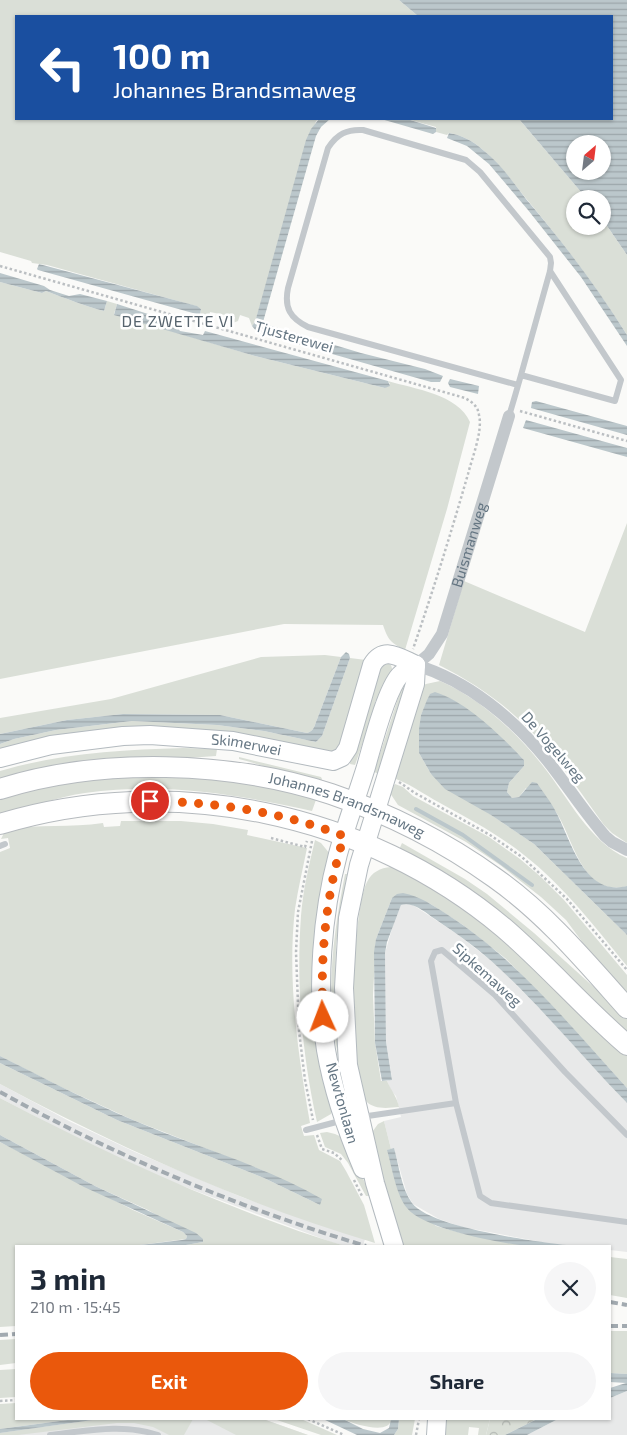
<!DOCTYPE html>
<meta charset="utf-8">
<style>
body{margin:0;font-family:"Exo 2",sans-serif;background:#f6f6f7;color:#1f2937;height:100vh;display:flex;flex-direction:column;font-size:19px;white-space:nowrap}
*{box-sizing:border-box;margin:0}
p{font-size:16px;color:#747a83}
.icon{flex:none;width:28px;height:28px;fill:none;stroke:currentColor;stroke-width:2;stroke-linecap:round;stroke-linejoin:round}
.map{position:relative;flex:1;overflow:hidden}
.details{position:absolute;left:15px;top:1245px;width:596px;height:175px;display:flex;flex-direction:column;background:#fff;border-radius:0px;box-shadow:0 1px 4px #0004}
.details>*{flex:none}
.banner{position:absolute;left:15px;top:15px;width:598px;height:105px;border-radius:0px;box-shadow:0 1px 4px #0004;background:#1a4fa0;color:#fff;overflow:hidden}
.needle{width:32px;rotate:28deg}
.controls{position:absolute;left:566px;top:135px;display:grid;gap:10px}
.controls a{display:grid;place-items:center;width:45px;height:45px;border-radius:50%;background:#fff;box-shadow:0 1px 4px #0004;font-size:25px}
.pin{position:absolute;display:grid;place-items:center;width:42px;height:42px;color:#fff;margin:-21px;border:2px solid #fff;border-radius:50%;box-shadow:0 1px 5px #0007}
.me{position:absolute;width:55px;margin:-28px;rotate:358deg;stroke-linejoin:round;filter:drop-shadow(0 0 4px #0008)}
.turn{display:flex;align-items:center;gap:18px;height:105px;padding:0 15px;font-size:22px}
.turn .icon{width:65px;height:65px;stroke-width:2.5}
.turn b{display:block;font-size:35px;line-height:42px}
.round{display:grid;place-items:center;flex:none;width:52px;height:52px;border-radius:26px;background:#f6f6f7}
.summary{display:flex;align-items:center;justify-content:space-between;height:85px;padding:0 15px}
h1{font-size:30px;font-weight:700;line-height:38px}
.primary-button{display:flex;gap:10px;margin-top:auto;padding:10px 15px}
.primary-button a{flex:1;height:58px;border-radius:30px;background:#ea580c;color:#fff;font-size:20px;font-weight:700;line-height:58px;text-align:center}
.primary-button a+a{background:#f6f6f7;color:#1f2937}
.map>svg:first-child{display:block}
.built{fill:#e8e9e9}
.green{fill:#dadfd7}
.forest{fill:url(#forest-crowns)}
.water{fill:url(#water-rules);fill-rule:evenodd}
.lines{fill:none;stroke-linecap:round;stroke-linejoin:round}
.stream{stroke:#bbc7cb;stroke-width:4}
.secondary-casing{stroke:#b3babf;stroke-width:20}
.primary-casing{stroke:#b5babe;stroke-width:22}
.path{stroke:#bbbfc2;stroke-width:2.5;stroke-dasharray:2.5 2.5;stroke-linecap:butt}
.lane{stroke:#c3c8cc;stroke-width:6}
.street{stroke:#c3c8cc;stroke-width:12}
.secondary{stroke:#fff;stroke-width:18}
.primary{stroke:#fff;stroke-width:20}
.rail{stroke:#a2aab0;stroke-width:4;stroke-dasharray:8 4;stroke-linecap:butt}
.route{stroke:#ea580c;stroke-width:9;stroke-dasharray:0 16.2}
.labels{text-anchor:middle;stroke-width:5;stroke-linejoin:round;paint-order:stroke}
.street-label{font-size:15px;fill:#657683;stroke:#fff}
.neighbourhood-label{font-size:16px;letter-spacing:1px;fill:#57646e;stroke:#fff}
</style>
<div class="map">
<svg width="627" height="1435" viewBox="0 0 627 1435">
<defs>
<pattern id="forest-crowns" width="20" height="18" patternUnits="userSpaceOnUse" patternTransform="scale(1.25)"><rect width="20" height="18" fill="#dadfd7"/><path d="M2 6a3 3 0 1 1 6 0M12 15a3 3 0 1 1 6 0" fill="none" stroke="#b4b9b4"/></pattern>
<pattern id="water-rules" width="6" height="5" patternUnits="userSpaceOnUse" patternTransform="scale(1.25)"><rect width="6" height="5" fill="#bbc7cb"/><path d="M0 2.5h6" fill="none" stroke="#9ca6aa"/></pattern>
</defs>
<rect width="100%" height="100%" fill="#fafaf8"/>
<path class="built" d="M404,904L413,905L457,934L498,966L546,1015L627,1103V1252L610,1250V1246H575L552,1244L462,1227L439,1219L413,1204L407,1194L394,1149H391L384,1121L401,1117L396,1096L392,1092L387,1081L392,1079L386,1042L385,953L394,922L401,905Z
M0,1084L69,1121L135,1152L244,1198L365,1239L363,1246H345L331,1242L172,1182L78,1139L0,1098Z
M627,1391V1435H527L558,1419H610V1398Z
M100,1419H263L308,1435H0V1433Z"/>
<path class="green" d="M0,0H399L418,16H16V119H319L316,121L255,322L252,326L249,318L240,315L238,321L233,323L235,317L210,312L209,317L200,315L201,309L196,306L47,265L32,263L31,261L0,252Z
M407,119H519L587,199H575V226H602L603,220L627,255V335C596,286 561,240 524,196C511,180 499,163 483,150C473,141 462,135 449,133L447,135L436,132V127Z
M0,282L42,293L46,291C65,298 84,306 104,311L107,301L117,304L114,314L255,356L385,388L390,384L388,381C414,389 458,394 470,422L447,509L405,650C391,643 388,640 383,625L284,624L0,679Z
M627,523V843L612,833L604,825C581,793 559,760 531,731C505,704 473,682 439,665L464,581L585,632Z
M325,655L341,657L316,722C314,728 313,731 307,733L220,715L123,714L67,720L0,734V718L111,699L261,657Z
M350,658L366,660L340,747L332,754L238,735L0,751V744L14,739L56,730L132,721L217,725L264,731L316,742L322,736Z
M385,662L391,665L393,672L380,697H378L375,702V707L355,765L350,764L351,758L377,666Z
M440,681C481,699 516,732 543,766C568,797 589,842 627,858V886C582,898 574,839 556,812C550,803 535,795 526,788L519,797L512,798L507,792L509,783L524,766V760C509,745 460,699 441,695C438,694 433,695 430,695L421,715L419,753L431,774L534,844L627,935V966C595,927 564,886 524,855C498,834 469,819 440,803C423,794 408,782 390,777L422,686L426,684Z
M403,683H407L382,775L374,772Z
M183,748L217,749L216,756L174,759L0,781V771C62,753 118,750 183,748Z
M239,757L321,777L322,779L320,783C292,776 266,766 239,759Z
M119,775L203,776L317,797L312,811C235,794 165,782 85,793C56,797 28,808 0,817V796L48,784Z
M395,784L403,787L413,796L489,837L520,859L541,877L564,900L627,975V996L606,974L566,920L541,897L500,865L466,842L398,805L390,793L389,786L393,787Z
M121,821H181L213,824L248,830L247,835L307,848C303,868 298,889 295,909C287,980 298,1054 310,1123L301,1126L304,1136L314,1135L319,1150L340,1161L346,1171L364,1205L375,1243C244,1204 120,1148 0,1084V1063L117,1120L264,1178L320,1205L264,1171L133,1120L61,1087L0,1056V852L10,848L8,838L1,839L6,829C38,824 71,828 103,823L104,827L120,826Z
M315,840L321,843L330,854L322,928L334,1107L331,1114L317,1122C302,1055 296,985 301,916C303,890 309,865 315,840Z
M402,843L465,879L487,894L534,933L627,1017V1035L398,852Z
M391,867L399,868L482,919L627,1054V1088L554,1008L505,958L463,925L429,903L392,898L376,939L373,995L375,1043L381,1081H387C391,1090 397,1097 399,1107C388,1108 374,1110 366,1101C346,1079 352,910 367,882C372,872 380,868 391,867Z
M345,874H347L336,945L335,990L343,1081C339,1058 333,1036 332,1012C329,966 336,920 345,874Z
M0,1098C111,1156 225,1209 345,1246H180L203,1242L148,1210L95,1186L0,1135Z
M384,1121L391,1149L388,1150L401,1196L436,1226L461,1233L530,1246H402L370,1135L378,1124Z
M327,1132L335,1134L342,1137L359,1168L370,1196H366L348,1163L341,1154L325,1147L320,1133Z
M0,1142L133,1210L183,1232L187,1236L186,1239L132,1246H16V1326L0,1327Z
M610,1257L627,1259V1298L610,1295Z
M610,1331H627V1374L610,1373Z
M16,1339V1363L0,1365V1340Z
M16,1369V1397L0,1398V1370Z
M16,1403V1419H75L0,1429V1404Z
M100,1419H193L184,1435H169L153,1427L134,1423H117L18,1435H0V1433Z
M205,1419H263L308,1435H236Z
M274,1419H301L337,1435H321Z
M343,1419H391C391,1435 355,1425 343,1419Z
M399,1419H415L412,1435H394L398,1429Z
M444,1419H490L486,1435H478L479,1428L469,1427L468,1435H443Z"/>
<path class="forest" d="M490,1419H537L505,1435H486Z"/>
<path class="water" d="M399,0H627V255L603,220L602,199H587L519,119H611V16H418ZM575,144H602V171H575Z
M319,119H330L321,127L316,136L263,322L265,324L361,353L425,369L443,376L440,382H431L258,333L252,326L255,322L306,140L311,129Z
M381,119H407L436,128V132L433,134Z
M449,133C462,135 473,141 483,150C500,163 513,182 526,199C563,242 597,287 627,335V346L581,277L528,210L489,164L467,146L447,138Z
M39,264L197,306L201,309L200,315L38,270L37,269Z
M0,273L44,286L50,290L69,296L80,294L107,301L104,311C84,306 65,298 46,291L42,293L0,282Z
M117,304L173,322L180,331L203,335L205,331L388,381L390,386L385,388L255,356L114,315Z
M450,379L479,386L478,394L450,387L448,383Z
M536,401L627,426V435L531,408L532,402Z
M526,420L627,448V457L523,428Z
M346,652L349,654L350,658L322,736L316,742L264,731L217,725L132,721L56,730L14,739L0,744V734L67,720L123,714L220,715L307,733C313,731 314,728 316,722L341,657Z
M435,692C467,702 501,736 524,760V766L509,783L507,792L512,798L519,797L532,782L537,783C543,792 551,802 556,812C571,840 584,897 627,886V935L534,844L491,815L445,789L431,774L419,753V729L421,715L427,700L430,694Z
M403,893C420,896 434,906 448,915C518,960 571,1027 627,1088V1103C584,1059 544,1010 499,968C479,949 457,934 435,919C426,913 413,901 401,905L387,942L385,953L386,1042L392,1080L382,1081L375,1043L374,952L376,939L392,898L397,894Z
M0,1056C44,1078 88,1101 133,1120C196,1147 263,1165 322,1199L320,1205L264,1178L117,1120L0,1063Z
M0,1135L95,1186L196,1233L203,1239V1242L180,1246H132L182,1240L186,1239L187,1236L183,1232L84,1187L0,1142Z
M394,1148C399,1165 401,1188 412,1203C430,1228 543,1243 575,1246C560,1246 544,1248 529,1246C503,1244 423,1229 407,1208C396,1195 392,1167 387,1150Z
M610,1373L627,1374V1391L610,1398V1388L626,1383L610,1382Z
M75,1419H100L0,1433V1429Z
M323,1419H343L363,1429L380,1433L389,1428L391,1419H399L398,1429L394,1435H357Z
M537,1419H558L527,1435H505Z"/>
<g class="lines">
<path class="stream" d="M416,809L463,835L532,885"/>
<defs>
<g id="secondary">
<path id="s2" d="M0,758L51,745L123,736L150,735L233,741L333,761L342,757L348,748L372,665C384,645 400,658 416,665"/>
<path d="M363,1169C347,1131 333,1091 326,1050C316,988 322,914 338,854C346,825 357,796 366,767C372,746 386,690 400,675C404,671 411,668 416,665"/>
<path d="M394,1246L375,1183L348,1065L344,988L348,918L359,865L415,684L416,665"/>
<path d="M436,1435L437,1419"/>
</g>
<g id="primary">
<path id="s3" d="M0,789C101,757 231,761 331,794C390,814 445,842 495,878C546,914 586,962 627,1008"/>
<path d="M0,824C172,772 366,812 504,928C547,965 584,1008 627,1045"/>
</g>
</defs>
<use href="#secondary" class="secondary-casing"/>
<use href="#primary" class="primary-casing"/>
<path class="path" d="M0,266L465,398C472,402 478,406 479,415C483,431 472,458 468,474C451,533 433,591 413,649
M520,411L627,441
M399,782L415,793L490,835L522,857L567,899L627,970
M271,838L305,847L307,841
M312,841L298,912L296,952L299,1031L305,1080L313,1120
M317,1135L322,1149L334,1153L343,1161
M354,1180L362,1196
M0,1401L16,1400
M308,1419L344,1435
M416,1435L419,1419"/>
<path class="lane" d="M521,375L615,401L621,380L550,271
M509,416C513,403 517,389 521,375L550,271L551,263L550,257L480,172L466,160L363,130C347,129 337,134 328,148L288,288C284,308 290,318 308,327L518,385
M0,846L5,844
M361,1117L456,1103
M306,1130L344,1120
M627,1135L565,1072L495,995L442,950L435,952L431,961L456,1103L480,1196L491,1203L627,1222
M50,1435C85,1431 124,1423 158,1435"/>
<g class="street">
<path d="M416,665C468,681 513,718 547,760C567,785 584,812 605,836L612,842L627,850"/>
<path id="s1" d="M416,665L429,654L442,634L509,416"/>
</g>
<use href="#secondary" class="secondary"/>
<use href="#primary" class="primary"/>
<path class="rail" d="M0,1092C116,1156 239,1208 366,1246
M610,1302L627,1305
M610,1326H627
M0,1335L16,1334"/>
</g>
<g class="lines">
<path class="route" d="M150,801C216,802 282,812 344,836C326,894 320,956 323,1017"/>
</g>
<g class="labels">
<g class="street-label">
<text transform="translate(294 337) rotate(16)" y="5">Tjusterewei</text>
<text dy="5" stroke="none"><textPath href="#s1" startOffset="134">Buismanweg</textPath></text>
<text dy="5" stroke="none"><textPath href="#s2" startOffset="249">Skimerwei</textPath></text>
<text transform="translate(553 747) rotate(49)" y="5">De Vogelweg</text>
<text dy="5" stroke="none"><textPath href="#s3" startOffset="354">Johannes Brandsmaweg</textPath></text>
<text transform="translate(487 975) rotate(42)" y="5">Sipkemaweg</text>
<text transform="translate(342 1103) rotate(74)" y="5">Newtonlaan</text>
</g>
<g class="neighbourhood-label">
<text x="178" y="327">DE ZWETTE VI</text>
</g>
</g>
</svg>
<div class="controls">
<a><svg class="needle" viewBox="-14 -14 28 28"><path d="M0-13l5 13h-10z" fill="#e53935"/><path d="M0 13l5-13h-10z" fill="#747a83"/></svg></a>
<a><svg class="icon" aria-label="search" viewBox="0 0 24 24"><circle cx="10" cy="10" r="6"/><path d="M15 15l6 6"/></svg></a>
</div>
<div class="pin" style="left:150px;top:801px;background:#d93025"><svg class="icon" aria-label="arrive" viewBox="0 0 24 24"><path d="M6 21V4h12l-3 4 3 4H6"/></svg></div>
<svg class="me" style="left:323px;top:1017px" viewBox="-20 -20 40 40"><circle r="19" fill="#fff"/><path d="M0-13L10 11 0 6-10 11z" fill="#ea580c"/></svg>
<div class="banner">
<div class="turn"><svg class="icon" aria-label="left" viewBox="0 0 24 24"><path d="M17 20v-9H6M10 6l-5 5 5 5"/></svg><div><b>100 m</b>Johannes Brandsmaweg</div></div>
</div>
<section class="details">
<div class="summary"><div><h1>3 min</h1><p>210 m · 15:45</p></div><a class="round"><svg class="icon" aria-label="close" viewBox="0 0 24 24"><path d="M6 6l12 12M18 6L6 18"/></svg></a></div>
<div class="primary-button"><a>Exit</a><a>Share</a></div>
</section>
</div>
